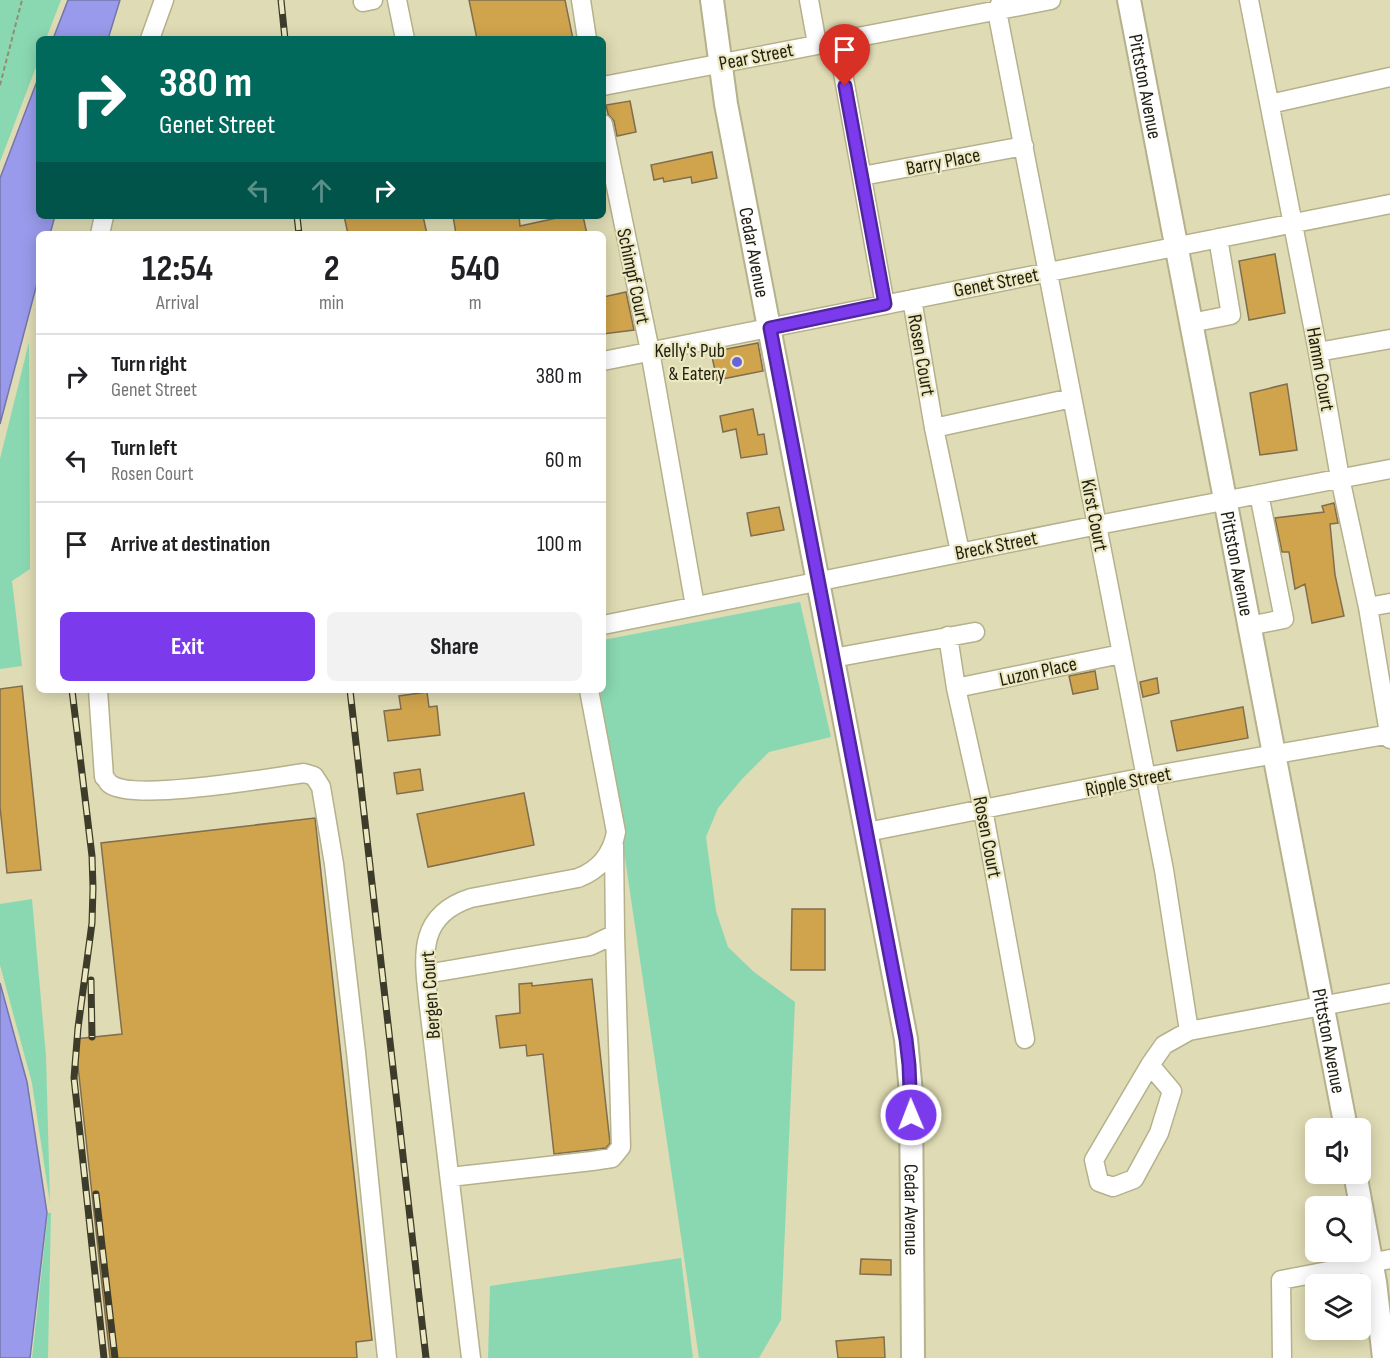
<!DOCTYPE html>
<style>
body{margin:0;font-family:"Sofia Sans Condensed",sans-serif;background:#f2f2f2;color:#202124;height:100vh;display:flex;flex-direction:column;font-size:22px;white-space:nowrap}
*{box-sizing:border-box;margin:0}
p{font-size:20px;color:#757577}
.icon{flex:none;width:33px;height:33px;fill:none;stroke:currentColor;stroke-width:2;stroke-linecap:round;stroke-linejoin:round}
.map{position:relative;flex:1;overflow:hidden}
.panel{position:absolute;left:36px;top:231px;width:570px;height:462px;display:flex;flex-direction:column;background:#fff;border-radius:9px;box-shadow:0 3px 15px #0003}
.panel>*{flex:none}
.banner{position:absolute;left:36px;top:36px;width:570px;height:183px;border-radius:9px;box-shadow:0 3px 15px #0003;background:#00695c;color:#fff;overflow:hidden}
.buttons{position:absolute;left:1305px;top:1118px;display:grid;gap:12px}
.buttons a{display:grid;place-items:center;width:66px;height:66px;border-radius:9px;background:#fff;box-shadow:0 3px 15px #0003;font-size:30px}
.pin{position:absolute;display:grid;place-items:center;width:51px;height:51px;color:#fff;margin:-62px -26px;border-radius:50% 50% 50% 0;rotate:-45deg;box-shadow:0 0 6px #0007}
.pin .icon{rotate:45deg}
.me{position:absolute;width:66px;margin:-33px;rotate:359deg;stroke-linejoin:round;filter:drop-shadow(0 0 4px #0008)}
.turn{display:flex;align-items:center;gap:21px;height:126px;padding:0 24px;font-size:27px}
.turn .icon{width:78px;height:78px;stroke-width:2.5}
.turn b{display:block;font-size:42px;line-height:51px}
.lanes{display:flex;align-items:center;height:57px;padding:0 24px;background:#0003;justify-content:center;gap:30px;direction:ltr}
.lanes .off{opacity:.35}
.eta{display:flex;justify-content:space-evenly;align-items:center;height:102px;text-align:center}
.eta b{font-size:36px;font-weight:700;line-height:42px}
.action{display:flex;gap:12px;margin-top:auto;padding:12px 24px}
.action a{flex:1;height:69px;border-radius:9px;background:#7c3aed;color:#fff;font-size:24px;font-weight:700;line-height:69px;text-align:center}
.action a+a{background:#f2f2f2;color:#202124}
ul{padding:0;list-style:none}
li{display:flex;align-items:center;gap:18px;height:84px;padding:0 24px;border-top:2px solid #e0e0e0}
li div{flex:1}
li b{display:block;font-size:22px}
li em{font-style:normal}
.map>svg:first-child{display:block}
.green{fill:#8ad8b2}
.water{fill:#999aeb;stroke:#7575aa;stroke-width:1.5}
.building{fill:#d0a44c;stroke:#806e4e;stroke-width:1.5}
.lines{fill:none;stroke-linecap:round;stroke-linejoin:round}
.minor-casing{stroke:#b5b18b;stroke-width:21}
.major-casing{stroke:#b5b18b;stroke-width:26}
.path{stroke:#918e71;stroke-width:2;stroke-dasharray:4.5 3;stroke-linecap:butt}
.minor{stroke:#fff;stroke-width:18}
.major{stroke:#fff;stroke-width:22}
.rail-casing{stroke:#3d3b29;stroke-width:7}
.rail{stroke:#ece8c1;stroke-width:4.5;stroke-dasharray:14;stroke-linecap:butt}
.route-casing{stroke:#51269a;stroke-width:15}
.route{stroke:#7c3aed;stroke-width:10}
.poi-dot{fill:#6b61db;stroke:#ece8c1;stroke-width:2}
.labels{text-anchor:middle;stroke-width:4.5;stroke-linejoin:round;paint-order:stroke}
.street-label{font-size:20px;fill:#211f11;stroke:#ece8c1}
.poi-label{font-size:20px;fill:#211f11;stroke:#ece8c1;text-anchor:end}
</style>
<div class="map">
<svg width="1390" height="1358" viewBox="0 0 1390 1358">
<rect width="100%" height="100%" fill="#dfdbb4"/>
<path class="green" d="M0,0H61L46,39H39V59L0,162Z
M29,342L30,569L12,581L22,666L0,669V459Z
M800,602L831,737L769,752L742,779L718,808L706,837L716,911L728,947L754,972L795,1002L781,1320L759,1358H699L600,690H603V640Z
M32,899L46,1056L50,1203L32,1083L0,965V904Z
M48,1213H51L48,1358H32Z
M681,1258L693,1358H488L490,1286Z"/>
<path class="water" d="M68,0H120L108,39H53Z
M39,76V216H55L50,234H39V276L0,424V178Z
M0,983L27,1082L47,1213L30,1358H0Z"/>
<path class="building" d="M469,0H565L573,39H477Z
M630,101L636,132L617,136L614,121L608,114L606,105Z
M712,152L717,178L692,183L691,177L664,182L663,178L654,180L651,165Z
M344,216H423L427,234H348Z
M453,216H519L520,226L566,216H583L587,234H456Z
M1275,254L1285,313L1249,320L1239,261Z
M626,292L634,330L603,334V297Z
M758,343L763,371L717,380L711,352Z
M1287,384L1297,450L1260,455L1250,393Z
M753,409L758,435L764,434L767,454L741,458L736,429L723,432L720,416Z
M1334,503L1338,523L1330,524L1335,575L1344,616L1312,623L1305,584L1295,589L1289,552H1282L1275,518L1324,512L1322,506Z
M779,507L784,530L751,536L747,513Z
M1095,671L1098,689L1073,694L1069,676Z
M1157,678L1159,693L1143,697L1140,682Z
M22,686L41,870L7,873L0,807V689Z
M427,692L429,707L437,706L440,735L388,741L384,711L401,709L399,696Z
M1243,707L1248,738L1177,751L1171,721Z
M420,769L423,790L397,794L394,773Z
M524,793L534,845L428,867L417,814Z
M315,818L372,1340L356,1342L357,1358H110L75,1039L122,1034L101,843Z
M792,909H825V970H791Z
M592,979L610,1143L606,1148L554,1154L543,1054L527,1056L526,1045L500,1048L496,1016L520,1013L519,984L532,983V986Z
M861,1259L891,1260V1275L860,1274Z
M884,1337L885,1358H838L836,1341Z"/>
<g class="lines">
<defs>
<path id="minor" d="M397,0L405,39
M581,0L587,39
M809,0L817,44
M1002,0L997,11L1164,870L1189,1031
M1249,0L1318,352L1340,478L1368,607L1390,739
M363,2L373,0
M150,39L164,0
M837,40L885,305
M603,86L1051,0
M1270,104L1390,77
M603,124L650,351L695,606
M862,176L1024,146
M100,234L104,216
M912,299L934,428L960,552
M1191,323L1231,315L1218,238
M1318,352L1390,339
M603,361L1390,204
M934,428L1072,398
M1368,607L1390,603
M603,625L1098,525L1390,469
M1249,626L1284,619L1259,494
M948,636L956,688L983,809L1025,1039
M833,658L975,632
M956,688L1121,654
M98,690L104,777C105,777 109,784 110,784C134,802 269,778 304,773L314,776L321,787L334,864L356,1052L387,1358
M867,832L1145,777L1390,734
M426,974L590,946L615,934L614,845
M1150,1065L1172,1091L1159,1133L1134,1179L1113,1187L1099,1182L1094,1160L1150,1065L1164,1045L1189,1031L1390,993
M450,1177L592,1161L612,1158L621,1147L615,934
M471,1358L429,1007C424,959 415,916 471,898L578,878C599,870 612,855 616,832L589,690
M1282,1358L1281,1280L1390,1259"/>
<g id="major">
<path id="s1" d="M712,0L726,104L906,1039L911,1093L913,1358"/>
<path id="s2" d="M1129,0L1346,1128"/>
<path d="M1355,1173L1375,1282L1384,1358"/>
</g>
</defs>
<use href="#minor" class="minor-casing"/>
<use href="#major" class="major-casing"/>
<path class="path" d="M0,85L22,0"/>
<use href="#minor" class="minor"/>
<use href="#major" class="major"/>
<defs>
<path id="rail" d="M281,0L285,39
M297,216L299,234
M72,690L92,856L93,888L92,923L78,1028L74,1078L104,1358
M350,690L426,1358
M91,980L92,1037
M96,1194L115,1358"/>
</defs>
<use href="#rail" class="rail-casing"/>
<use href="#rail" class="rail"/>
</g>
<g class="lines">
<defs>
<path id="route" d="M845,86L885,304L770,328L906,1039L909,1065L911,1115"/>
</defs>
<use href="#route" class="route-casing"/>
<use href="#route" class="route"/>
</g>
<circle class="poi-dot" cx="737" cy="362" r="6"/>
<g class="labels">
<g class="street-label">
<text transform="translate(756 56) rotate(-11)" y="7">Pear Street</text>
<text dy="7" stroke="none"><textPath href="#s2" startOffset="88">Pittston Avenue</textPath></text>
<text transform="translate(943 161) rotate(-11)" y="7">Barry Place</text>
<text dy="7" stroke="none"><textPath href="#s1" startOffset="256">Cedar Avenue</textPath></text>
<text transform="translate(634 276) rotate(78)" y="7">Schimpf Court</text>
<text transform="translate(996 282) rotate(-11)" y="7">Genet Street</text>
<text transform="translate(922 355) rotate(80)" y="7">Rosen Court</text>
<text transform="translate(1321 369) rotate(80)" y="7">Hamm Court</text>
<text transform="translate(1095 515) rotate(79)" y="7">Kirst Court</text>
<text transform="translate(996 545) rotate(-11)" y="7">Breck Street</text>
<text dy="7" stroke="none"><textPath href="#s2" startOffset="574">Pittston Avenue</textPath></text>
<text transform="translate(1038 671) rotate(-12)" y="7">Luzon Place</text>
<text transform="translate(1128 781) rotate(-11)" y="7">Ripple Street</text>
<text transform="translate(988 837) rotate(79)" y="7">Rosen Court</text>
<text transform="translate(430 995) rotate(-94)" y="7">Bergen Court</text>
<text dy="7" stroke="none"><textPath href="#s2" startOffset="1060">Pittston Avenue</textPath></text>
<text dy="7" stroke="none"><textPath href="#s1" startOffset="1228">Cedar Avenue</textPath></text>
</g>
<g class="poi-label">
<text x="725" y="357">Kelly's Pub<tspan x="725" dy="23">&amp; Eatery</tspan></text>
</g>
</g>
</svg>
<div class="buttons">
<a><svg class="icon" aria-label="sound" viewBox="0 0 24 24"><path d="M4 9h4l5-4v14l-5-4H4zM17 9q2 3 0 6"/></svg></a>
<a><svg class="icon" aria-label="search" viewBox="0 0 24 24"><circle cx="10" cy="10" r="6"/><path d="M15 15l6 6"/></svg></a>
<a><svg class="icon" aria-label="layers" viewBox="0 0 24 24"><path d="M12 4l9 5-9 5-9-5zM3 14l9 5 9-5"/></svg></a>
</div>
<div class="pin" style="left:845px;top:86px;background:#d93025"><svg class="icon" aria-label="arrive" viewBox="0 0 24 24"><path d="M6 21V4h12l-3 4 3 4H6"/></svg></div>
<svg class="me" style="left:911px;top:1115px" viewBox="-20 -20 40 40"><circle r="17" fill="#7c3aed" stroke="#fff" stroke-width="3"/><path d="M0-11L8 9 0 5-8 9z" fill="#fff"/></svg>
<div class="banner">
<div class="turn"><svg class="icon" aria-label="right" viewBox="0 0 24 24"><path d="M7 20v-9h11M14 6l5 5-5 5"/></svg><div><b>380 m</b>Genet Street</div></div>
<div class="lanes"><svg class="icon off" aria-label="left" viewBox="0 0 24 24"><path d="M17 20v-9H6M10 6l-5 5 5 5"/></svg><svg class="icon off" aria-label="ahead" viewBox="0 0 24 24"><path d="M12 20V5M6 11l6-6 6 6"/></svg><svg class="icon" aria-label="right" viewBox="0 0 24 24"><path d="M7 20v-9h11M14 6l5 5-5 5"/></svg></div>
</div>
<section class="panel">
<div class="eta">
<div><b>12:54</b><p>Arrival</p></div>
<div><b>2</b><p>min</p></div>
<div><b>540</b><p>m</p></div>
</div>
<ul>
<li><svg class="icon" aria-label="right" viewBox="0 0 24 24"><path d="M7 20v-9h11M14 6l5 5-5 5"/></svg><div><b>Turn right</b><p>Genet Street</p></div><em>380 m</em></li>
<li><svg class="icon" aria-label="left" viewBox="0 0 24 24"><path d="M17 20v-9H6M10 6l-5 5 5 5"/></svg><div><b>Turn left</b><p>Rosen Court</p></div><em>60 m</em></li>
<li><svg class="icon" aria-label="arrive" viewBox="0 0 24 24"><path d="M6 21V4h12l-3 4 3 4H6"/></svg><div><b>Arrive at destination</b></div><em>100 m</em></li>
</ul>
<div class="action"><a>Exit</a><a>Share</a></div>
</section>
</div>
